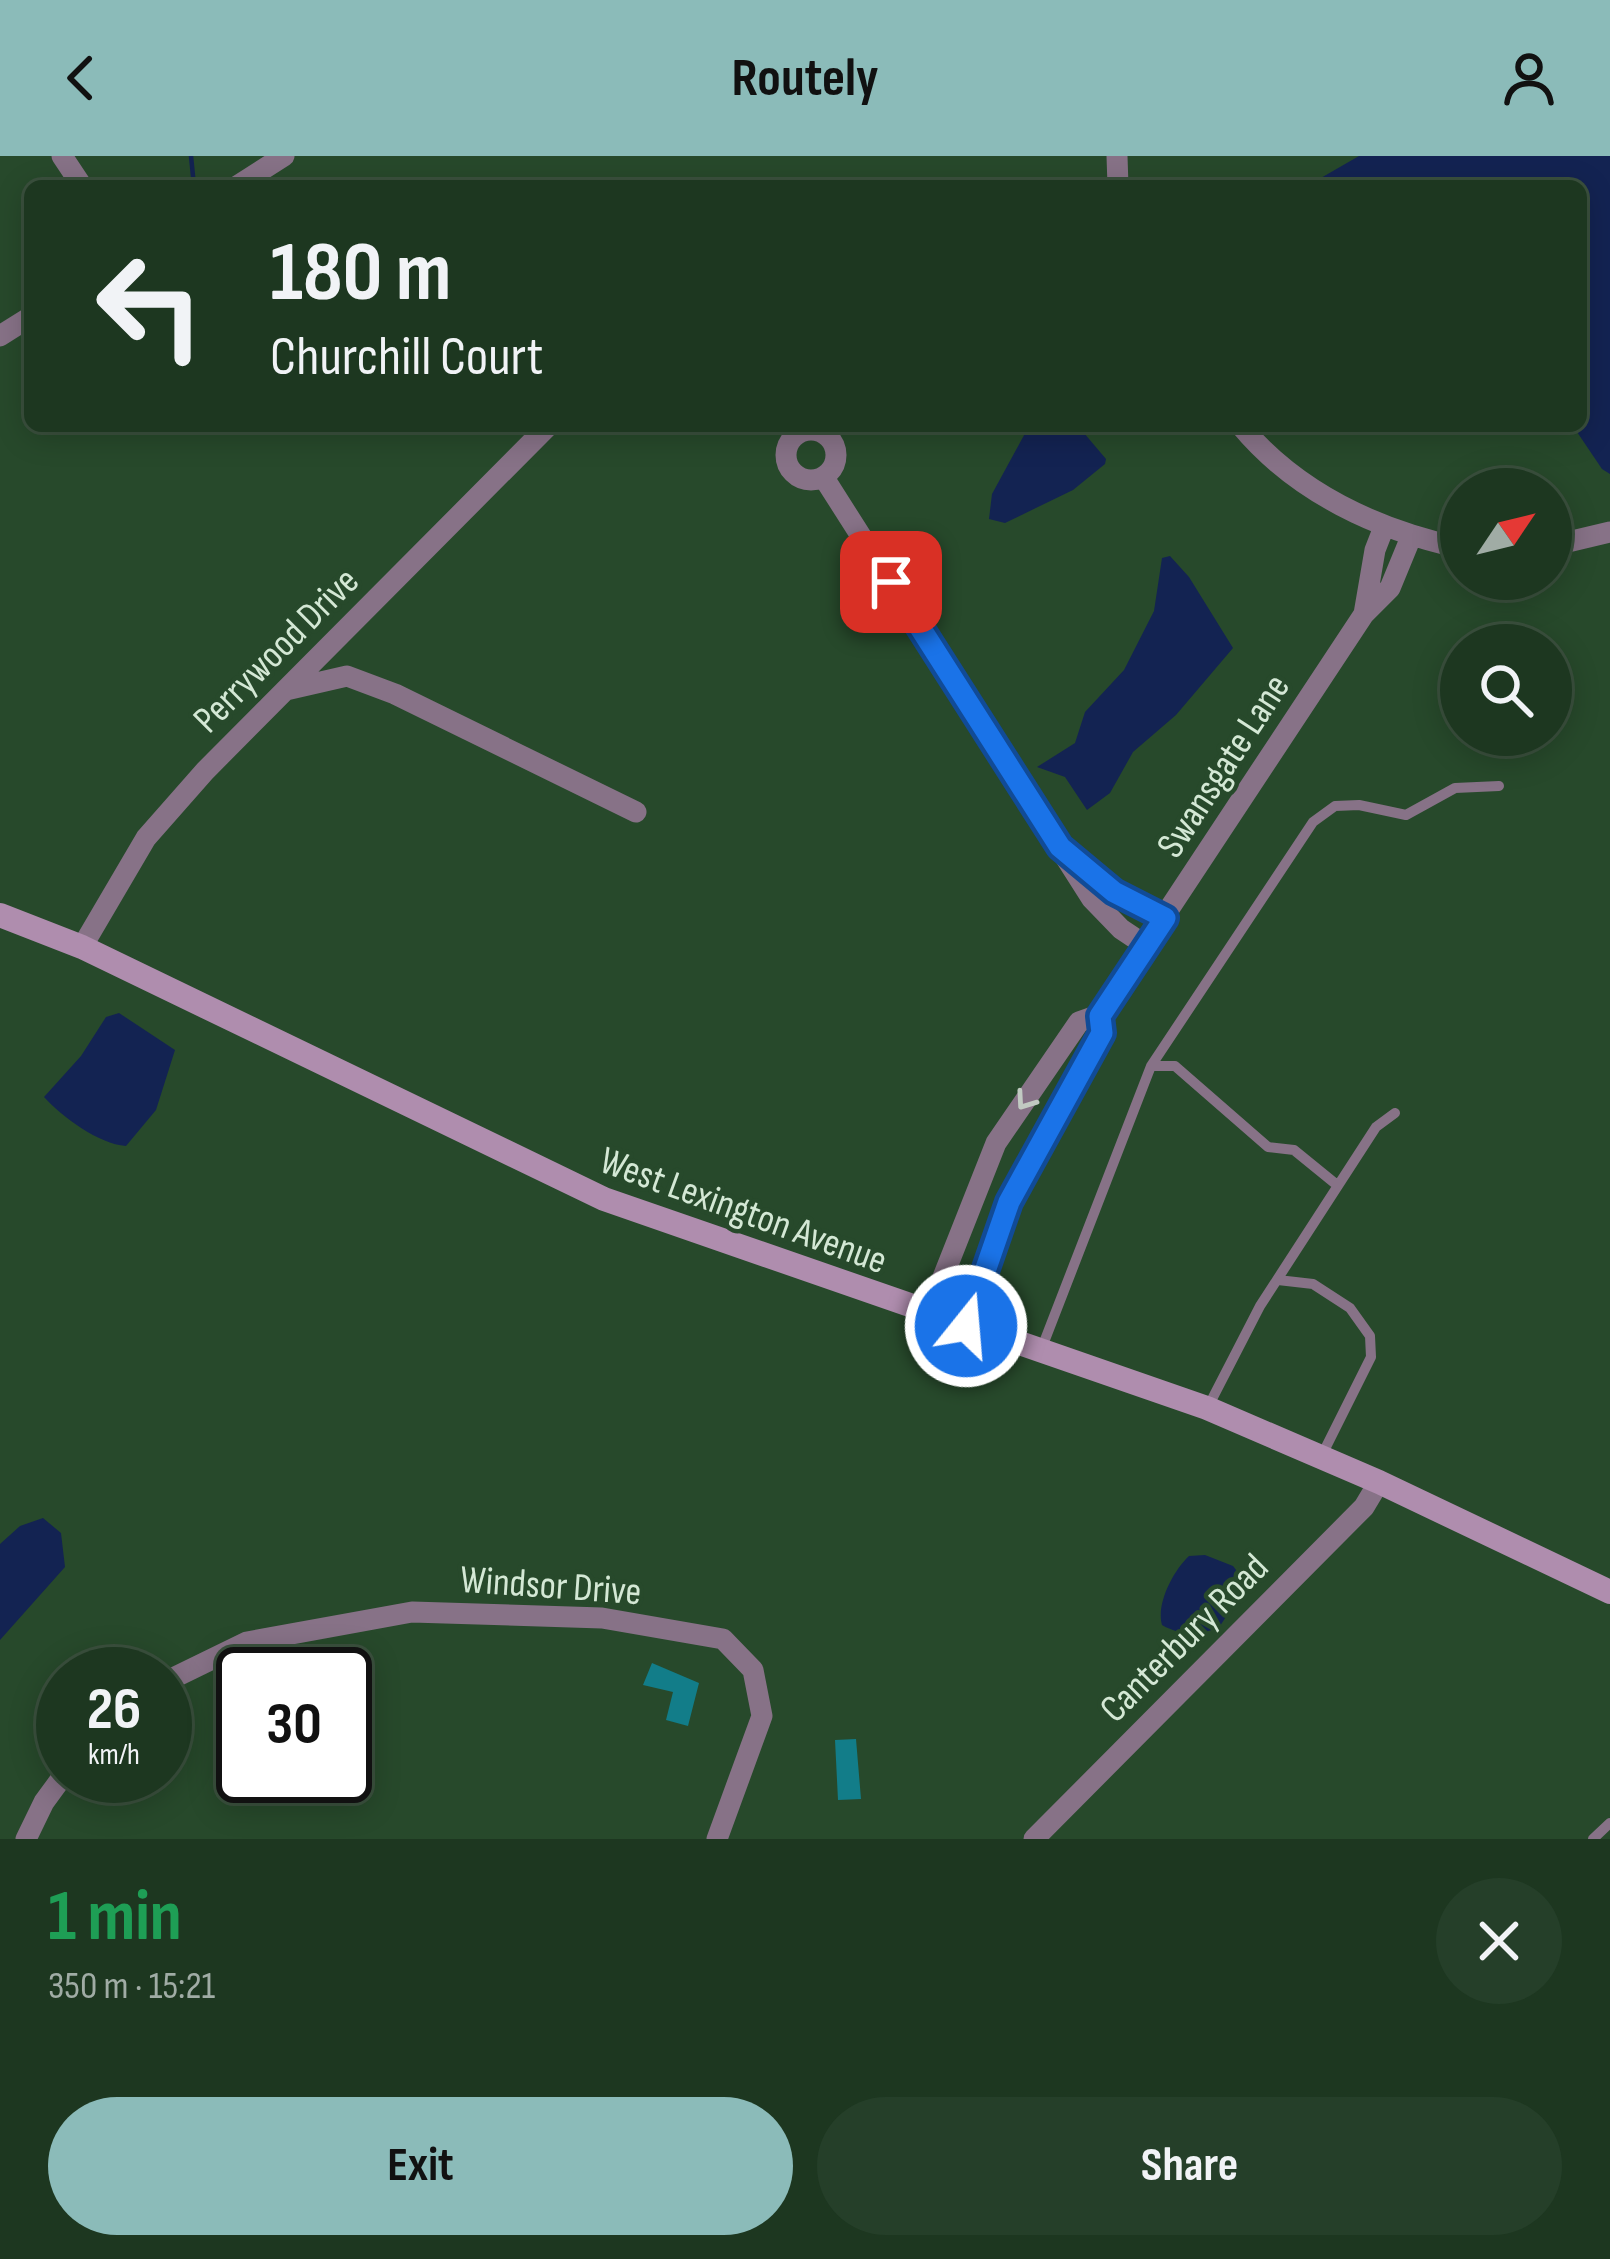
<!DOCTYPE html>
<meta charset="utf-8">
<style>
body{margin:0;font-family:"Sofia Sans Condensed",sans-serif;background:#253f29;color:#f1f3f6;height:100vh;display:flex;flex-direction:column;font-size:45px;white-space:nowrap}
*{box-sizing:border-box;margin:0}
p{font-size:39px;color:#a0aca5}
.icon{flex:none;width:66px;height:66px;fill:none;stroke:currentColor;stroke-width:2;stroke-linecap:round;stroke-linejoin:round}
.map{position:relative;height:1683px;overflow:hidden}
.panel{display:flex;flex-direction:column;background:#1d3720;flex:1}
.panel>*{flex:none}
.top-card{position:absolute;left:24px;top:24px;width:1563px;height:252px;border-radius:18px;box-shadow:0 6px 30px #0003,0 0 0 3px #3b513e;background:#1d3720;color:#f1f3f6;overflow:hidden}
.needle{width:78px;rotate:55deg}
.controls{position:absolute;left:1440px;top:312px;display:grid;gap:24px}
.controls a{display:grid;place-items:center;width:132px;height:132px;border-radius:50%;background:#1d3720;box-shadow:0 6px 30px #0003,0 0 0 3px #3b513e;font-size:60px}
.speed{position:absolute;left:36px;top:1491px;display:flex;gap:24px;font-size:60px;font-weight:700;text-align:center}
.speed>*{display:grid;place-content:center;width:156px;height:156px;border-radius:50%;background:#1d3720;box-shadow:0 6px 30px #0003,0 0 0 3px #3b513e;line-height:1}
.speed small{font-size:30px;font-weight:400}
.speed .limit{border:6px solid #111;border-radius:18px;background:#fff;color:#111}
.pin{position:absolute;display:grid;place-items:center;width:102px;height:102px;color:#fff;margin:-51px;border-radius:24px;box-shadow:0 6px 18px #0006}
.me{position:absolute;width:132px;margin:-66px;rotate:17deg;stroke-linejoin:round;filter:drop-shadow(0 0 9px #0008)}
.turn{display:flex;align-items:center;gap:42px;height:252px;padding:0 48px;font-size:54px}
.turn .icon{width:156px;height:156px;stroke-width:2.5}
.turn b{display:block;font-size:84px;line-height:102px}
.round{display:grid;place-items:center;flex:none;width:126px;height:126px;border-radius:63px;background:#253f29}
.headline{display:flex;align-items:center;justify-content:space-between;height:204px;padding:0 48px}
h1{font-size:72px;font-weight:700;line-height:90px;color:#1e9e55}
.button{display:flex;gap:24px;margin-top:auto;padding:24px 48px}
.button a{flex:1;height:138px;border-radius:72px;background:#8bbbb9;color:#111;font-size:48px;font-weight:700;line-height:138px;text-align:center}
.button a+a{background:#253f29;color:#f1f3f6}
header{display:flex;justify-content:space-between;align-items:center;height:156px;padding:0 48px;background:#8bbbb9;color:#111;font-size:54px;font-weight:700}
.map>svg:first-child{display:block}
.water{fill:#132352}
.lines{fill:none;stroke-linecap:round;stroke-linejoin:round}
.stream{stroke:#132352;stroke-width:4.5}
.building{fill:#127d89}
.lane{stroke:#877287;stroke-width:10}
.street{stroke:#877287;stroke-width:21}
.secondary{stroke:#af8dae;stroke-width:24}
.oneway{stroke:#c1cac2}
.route-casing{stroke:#114b97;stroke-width:30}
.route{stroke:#1a73e8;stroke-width:21}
.labels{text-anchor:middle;stroke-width:9;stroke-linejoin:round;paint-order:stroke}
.street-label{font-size:39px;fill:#d4e8d5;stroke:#27492b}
</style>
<header><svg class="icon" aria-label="back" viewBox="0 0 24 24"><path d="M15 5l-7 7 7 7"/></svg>Routely<svg class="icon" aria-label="person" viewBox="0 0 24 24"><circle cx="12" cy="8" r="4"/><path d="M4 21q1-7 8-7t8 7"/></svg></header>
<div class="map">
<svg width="1610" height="1683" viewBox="0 0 1610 1683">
<rect width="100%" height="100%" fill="#27492b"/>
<path class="water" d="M1359,0H1610V318L1602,313L1573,270H1581V30H1307Z
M1029,270H1078L1106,303L1105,308L1073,334L1005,367L989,363L992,338Z
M1170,400L1189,421L1233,492L1176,559L1133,596L1110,637L1087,654L1065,621L1037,611L1075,587L1085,556L1124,514L1154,455L1162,402Z
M119,857L175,894L156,954L126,990C99,988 62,961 44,941L81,900L106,861Z
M43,1362L61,1377L65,1411L0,1484V1388L20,1370Z
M1205,1399L1233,1410L1247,1428L1220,1470C1202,1481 1179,1479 1162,1469C1156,1448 1173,1415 1189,1400Z"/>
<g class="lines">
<path class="stream" d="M191,0L194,30"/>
</g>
<path class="building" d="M652,1507L699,1527L688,1570L666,1564L673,1536L643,1529Z
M856,1583L861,1643L838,1644L835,1584Z"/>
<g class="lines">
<path class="lane" d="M1151,910H1175L1268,991L1294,994L1337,1029
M1278,1124L1313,1128L1350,1152L1370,1180L1371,1201L1321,1301
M1041,1194L1151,910L1313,666L1335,650L1359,649L1406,659L1455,632L1499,630
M1209,1249L1260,1150L1376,971L1395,957
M1593,1683L1610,1667"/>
<path class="street" d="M62,0L82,30
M1117,0L1118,30
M237,30L284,0
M0,180L30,161
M1241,270C1297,337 1378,374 1461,392
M786 299a25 25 0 1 1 50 0a25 25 0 1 1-50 0Z
M824,322L1092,743L1121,773L1145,789
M1551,390L1610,376
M1364,458L1375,394L1384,371
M286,534L347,520L395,538L636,656
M1075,703L1114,736L1165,762
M82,791L146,682L205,615L548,270
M928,1159L996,987L1079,866L1099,859L1364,458L1390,432L1411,381
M966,1170L1008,1045L1102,877L1099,859
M165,1526L247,1486L412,1456L602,1462L723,1483L753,1514L762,1560L717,1683
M26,1683L44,1646L63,1620
M1034,1683L1364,1351L1379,1326"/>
<path class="secondary" d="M0,759L82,791L604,1043L1207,1252L1379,1326L1610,1436"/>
</g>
<defs><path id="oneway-chevron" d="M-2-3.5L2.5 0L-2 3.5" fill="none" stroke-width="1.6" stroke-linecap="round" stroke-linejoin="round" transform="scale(3)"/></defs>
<use class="oneway" href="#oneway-chevron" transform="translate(1025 945) rotate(125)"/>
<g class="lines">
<defs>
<path id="route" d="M891,426L1060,691L1114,736L1165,762L1100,860L1102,877L1009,1046L966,1170"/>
</defs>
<use href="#route" class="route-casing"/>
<use href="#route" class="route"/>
</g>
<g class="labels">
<g class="street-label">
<text transform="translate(275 493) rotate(-45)" y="14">Perrywood Drive</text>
<text transform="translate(1222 609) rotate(-57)" y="14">Swansgate Lane</text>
<text transform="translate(744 1053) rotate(20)" y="14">West Lexington Avenue</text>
<text transform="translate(551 1428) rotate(4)" y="14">Windsor Drive</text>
<text transform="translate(1183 1481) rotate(-45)" y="14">Canterbury Road</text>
</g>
</g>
</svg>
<div class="controls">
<a><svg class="needle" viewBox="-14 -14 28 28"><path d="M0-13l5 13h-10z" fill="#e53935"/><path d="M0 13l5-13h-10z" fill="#a0aca5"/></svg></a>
<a><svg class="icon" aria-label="search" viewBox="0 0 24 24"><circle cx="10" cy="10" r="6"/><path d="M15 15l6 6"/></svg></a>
</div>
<div class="speed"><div>26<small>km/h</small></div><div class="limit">30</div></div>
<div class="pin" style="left:891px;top:426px;background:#d93025"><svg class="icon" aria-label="arrive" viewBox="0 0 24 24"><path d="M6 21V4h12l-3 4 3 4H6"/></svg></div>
<svg class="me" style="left:966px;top:1170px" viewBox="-20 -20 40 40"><circle r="17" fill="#1a73e8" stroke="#fff" stroke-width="3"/><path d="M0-11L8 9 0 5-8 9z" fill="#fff"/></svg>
<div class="top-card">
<div class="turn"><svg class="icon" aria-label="left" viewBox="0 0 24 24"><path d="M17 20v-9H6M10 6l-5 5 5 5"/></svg><div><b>180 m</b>Churchill Court</div></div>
</div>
</div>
<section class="panel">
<div class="headline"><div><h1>1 min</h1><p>350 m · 15:21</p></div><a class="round"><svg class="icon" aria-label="close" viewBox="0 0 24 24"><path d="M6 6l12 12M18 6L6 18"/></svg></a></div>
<div class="button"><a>Exit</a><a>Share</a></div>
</section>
